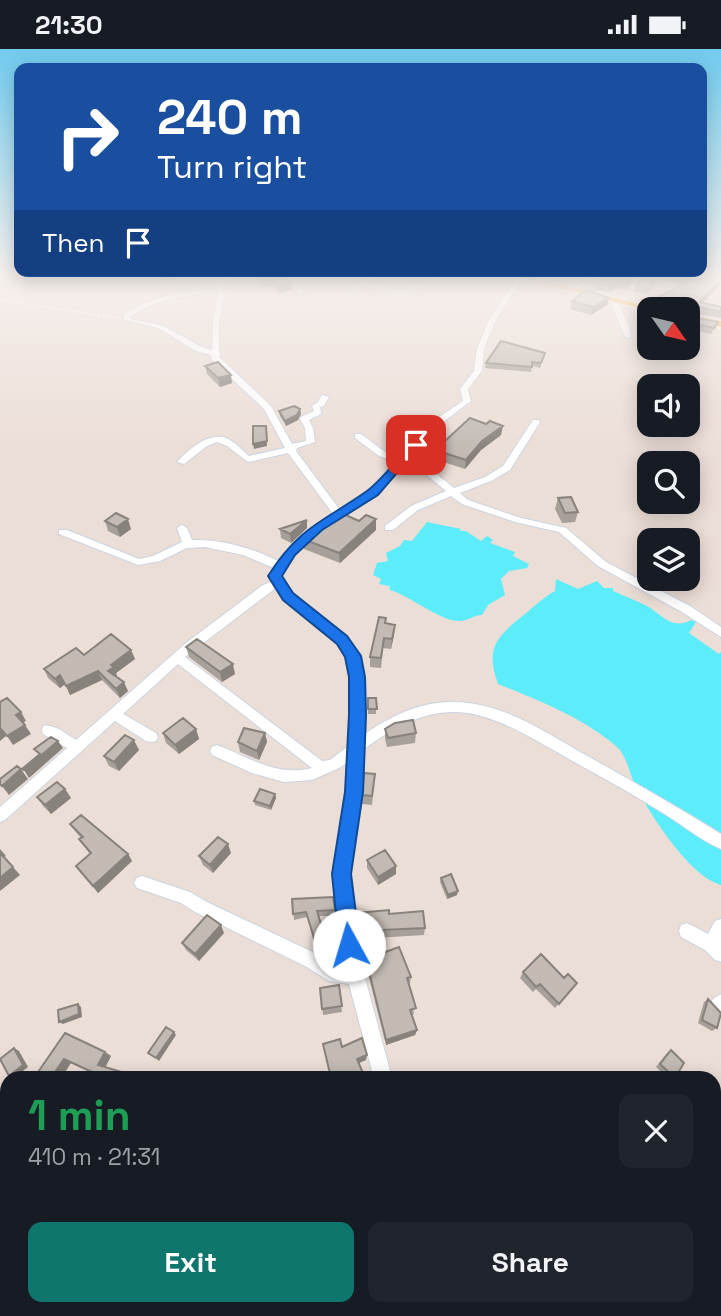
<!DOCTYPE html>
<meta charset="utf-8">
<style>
body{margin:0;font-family:"Space Grotesk",sans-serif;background:#20242c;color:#f1f3f6;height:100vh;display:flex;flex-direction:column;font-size:26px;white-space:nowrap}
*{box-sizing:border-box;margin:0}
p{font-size:23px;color:#9ea1a6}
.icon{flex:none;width:38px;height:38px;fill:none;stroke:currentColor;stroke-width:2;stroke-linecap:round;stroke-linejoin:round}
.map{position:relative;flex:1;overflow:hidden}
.drawer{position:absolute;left:0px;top:1022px;width:721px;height:245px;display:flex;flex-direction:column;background:#171b24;border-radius:21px 21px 0 0;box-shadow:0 4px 18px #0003}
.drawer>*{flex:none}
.guide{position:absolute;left:14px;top:14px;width:693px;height:214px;border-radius:14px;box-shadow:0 4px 18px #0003;background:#1a4fa0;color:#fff;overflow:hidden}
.needle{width:46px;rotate:124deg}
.fabs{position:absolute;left:637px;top:248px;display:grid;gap:14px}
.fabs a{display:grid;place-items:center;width:63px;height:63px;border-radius:14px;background:#171b24;box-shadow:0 4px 18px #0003;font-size:35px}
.pin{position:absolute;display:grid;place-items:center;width:60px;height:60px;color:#fff;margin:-30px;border-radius:14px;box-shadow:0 4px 10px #0006}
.me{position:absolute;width:77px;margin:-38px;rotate:354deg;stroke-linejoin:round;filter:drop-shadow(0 0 5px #0008)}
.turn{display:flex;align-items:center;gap:24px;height:147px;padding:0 28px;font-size:32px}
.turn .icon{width:91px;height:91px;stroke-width:2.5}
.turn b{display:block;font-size:49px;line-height:60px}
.then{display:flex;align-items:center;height:66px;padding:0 28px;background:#0003;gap:14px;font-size:26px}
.round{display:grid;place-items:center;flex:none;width:74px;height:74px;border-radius:14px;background:#20242c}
.summary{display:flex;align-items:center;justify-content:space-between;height:119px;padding:0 28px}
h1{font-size:42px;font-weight:700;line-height:52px;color:#1e9e55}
.button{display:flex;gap:14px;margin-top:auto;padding:14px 28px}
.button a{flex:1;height:80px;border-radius:14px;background:#0f766e;color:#fff;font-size:28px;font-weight:700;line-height:80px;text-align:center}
.button a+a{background:#20242c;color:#f1f3f6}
.status{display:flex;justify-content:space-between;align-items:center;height:49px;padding:0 35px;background:#171b24;direction:ltr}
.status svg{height:19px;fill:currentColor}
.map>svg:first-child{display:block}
.water{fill:#5dedfa}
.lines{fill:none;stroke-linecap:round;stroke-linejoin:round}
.minor-casing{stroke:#cbd4e2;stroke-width:2}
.primary-casing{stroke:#fff;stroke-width:2}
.path{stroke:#fff;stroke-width:2;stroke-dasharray:2.5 2;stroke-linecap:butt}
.minor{fill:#fff;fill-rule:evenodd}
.primary{fill:#feb249;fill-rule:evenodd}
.wall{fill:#a7a09a}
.shaded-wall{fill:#88827d}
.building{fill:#c2bab3;stroke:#88827d;stroke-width:2}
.route{fill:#1a73e8;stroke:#114b97;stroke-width:2}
</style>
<div class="status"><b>21:30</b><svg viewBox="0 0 49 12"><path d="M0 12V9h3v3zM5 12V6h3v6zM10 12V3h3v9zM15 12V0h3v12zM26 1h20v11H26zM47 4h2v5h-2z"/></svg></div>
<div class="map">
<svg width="721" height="1267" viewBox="0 0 721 1267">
<rect width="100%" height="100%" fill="#ebded6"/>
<path class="water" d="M427,473L461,480L460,482H466L481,492L487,487L493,491L490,494L515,503L513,507L529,515L527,519L509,522L501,530L505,546L488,556L482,566C474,566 469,571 461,572C442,574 409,546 390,541L389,537L379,535L381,530L373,526L377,514L388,512L386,504L400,497L404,491L412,492Z
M556,530L578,540L597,532L604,539H613V542C624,547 635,551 645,556C661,564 671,582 691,571L696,573L689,584L719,605L721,603V836C690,828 649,764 635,736C629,724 627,707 617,698C584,669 538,651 498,635C486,602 494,590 520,569C532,560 542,549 555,542Z"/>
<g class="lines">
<defs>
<path id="minor" d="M213,228H219L220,231L245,228L222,235L225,244L219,273V303L221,305L219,308L271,357L292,395L306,392L305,379L300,370L301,368L314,362L312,357L318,353L322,346L329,348L324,357L320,358L321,365L309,371L313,379L315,393L297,399L296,402L340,461L368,442L396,413L379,407L355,389V385H361L385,403L400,409L429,375L460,354L463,352L460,340L474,322L477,300L488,273L505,246L519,228H524L495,273L484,300L482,322L468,340L471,352L435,379L407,411L429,419L454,439L485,428L503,417L533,371H539L540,373L510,421L491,432L460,444L468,451L521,469L566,479L606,513L690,557L721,578V588L682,563L598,517L559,483L515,473L462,455L451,447L418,461L393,481H385V477L411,457L446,442L423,423L404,416C394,427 384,439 372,448C339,473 301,488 280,527C288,537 295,548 304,557C322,573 346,582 357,604C369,627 365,660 365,685C390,667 422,652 454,653C504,653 549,686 591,709C635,734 678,758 721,785V800C702,792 684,777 666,766C635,746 601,728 569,710C486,663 449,638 364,700L360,753L350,806L351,853L365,929L392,1029H374L349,935L329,932L307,918L195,863L181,854L137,839L134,834L137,829L142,827L190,843L207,853L319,906L332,916L346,918L336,853L335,816L350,712L339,719L312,731L284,733L252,724L212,706L210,702L212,698L217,696C249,708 276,728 312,719L178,615L123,665L156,684L158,688L156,692L151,693L146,692L115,672L5,771L0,773V758L67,699L43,685L42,681L43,677C54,674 67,686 76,691L186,594L263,536L273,532L270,527L274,519L243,506L205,498L187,499L160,512L138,516L59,485V481H67L139,510L153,507L182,493L177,479L182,476L187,479L192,491C221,490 252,499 278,512L301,487L333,465L288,404L248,413L227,397L217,393L207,397L184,415L177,413C188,401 208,383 226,389C235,393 242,401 249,407L285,399L264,360L212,311L211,306L196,302L158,279L124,271V266C150,246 185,244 217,239ZM218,242L213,273L212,301L202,298L162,276L130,270V268C155,249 188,248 218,242ZM277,538C292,559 310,571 329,587C360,612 353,659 351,695L330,711L322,712L185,608Z
M281,228H288L304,243L299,244Z
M372,228H380L369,234L403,241L437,228H446L404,245L364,237L351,243L346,242Z
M589,228H596L576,242H572V240Z
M639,228H646L634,240H630V238Z
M613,249L618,250C620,264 632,276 631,289L625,288L613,259Z
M721,870V913L715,911L705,901L681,888L679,882L681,876L687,874L708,885L715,872Z
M721,945V964L719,965L713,962L710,956L713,950Z
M425,1260H447L448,1267H426Z"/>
<path id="primary" d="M515,228H533L664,261L649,262Z
M688,265L721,272V278L688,271Z"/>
</defs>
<use href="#minor" class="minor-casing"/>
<use href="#primary" class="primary-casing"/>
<path class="path" d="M0,251L118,269"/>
<use href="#minor" class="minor"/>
<use href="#primary" class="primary"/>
</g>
<path class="wall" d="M255,228H281L292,235V241L279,244L274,237L264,238L262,233Z
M645,228H693L719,234L717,240L702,254L721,258V269L688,263L690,268L718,273L711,285L688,279V261H649V270L639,268L641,262L659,257L654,256L655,250L682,236L661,229L646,245L634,243L636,237Z
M705,228H721V229L718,231Z
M600,229L630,235L628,241L616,239L609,244L595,241L597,235L599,233Z
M609,249L607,256L591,266L570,260L572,252Z
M545,304L540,319L532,317L531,323L485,319L486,314Z
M205,317L232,334L220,338L207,325Z
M300,360L301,365L298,371L286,377L280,367L279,362Z
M501,386L481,401L465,420L434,410L435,401Z
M558,449L578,463L575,473L562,474L555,460Z
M376,470V481L340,514L304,500L303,490L359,472Z
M105,472L131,480L120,488L108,482Z
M307,479L291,494L281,489L280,480Z
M386,575L394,586L391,600L383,599L381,619L370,618V608Z
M186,598L235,625L222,633L189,608Z
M131,601L135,610L116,624L117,628L128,642L120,649L102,631L70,646L65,635L60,639L48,629L44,620L84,606Z
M368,649H376V665H368Z
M196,680L199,690L179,705L166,694L163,684Z
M385,680L416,684L415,694L387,698L385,690Z
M265,684L267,693L259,711L240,703L238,693Z
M139,701L119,722L109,717L104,707Z
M374,735L372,756L362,755V746Z
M65,740L71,749L51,765L43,757L37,748Z
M275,745L276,749L271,761L255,756L254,752Z
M70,775L128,805L132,812L98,844L76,817L90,805L79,790L81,789L75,782Z
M231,804L213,824L203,816L199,807Z
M367,811L396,817V825L378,836L367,819Z
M441,829L457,846L447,850L440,833Z
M333,848L335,867H318L326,897L316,900L307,868L294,871L292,850Z
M357,864L425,879L424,886L360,890L357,872Z
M224,884L199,912L186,901L182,894Z
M366,910L411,928L410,934L409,935L414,965L412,966L417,981L415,986L386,996L366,917Z
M523,923L564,929L577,934L555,959L536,940L533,943L520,929Z
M339,936L342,963L323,966L320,939Z
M708,950L717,979L712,982L698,974L704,953Z
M65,984L105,1003L111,1007L105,1018L128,1025L133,1029H102L71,1014L61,1029Z
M671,1001L675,1029H668L656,1018L667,1004Z"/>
<path class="shaded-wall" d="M164,228H177V229L165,231Z
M632,228H636L628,236L630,230Z
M658,228H661L646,245L647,239Z
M618,233L616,239L609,244L610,238Z
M719,234L717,240L697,259L699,253Z
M292,235V241L279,244V238Z
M609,249L607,256L591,266L593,258Z
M231,326L232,334L220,338L218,329Z
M300,360L301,365L298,371L286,377L285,372Z
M266,377L267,397L254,400L253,395Z
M503,377L501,386L481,401L465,420L466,411L482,392Z
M128,470L131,480L120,488L117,478Z
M376,470V481L340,514L339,504Z
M307,471V479L291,494L290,485Z
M395,576L394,586L391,600L392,590Z
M131,601L135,610L116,624L117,627L112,631L108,622L111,616Z
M233,615L235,625L222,633L220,623Z
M98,622L102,631L70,646L66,637Z
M60,626L65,635L60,639L55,630Z
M124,633L128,642L120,649L116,640Z
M21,663L26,672L22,674L16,666Z
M25,676L31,685L13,696L7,687Z
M0,679L6,687L0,692Z
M196,680L199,690L179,705L175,696Z
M265,684L267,693L259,711L257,702Z
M134,691L139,701L119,722L114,713Z
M58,692L63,699L29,729L24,721Z
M21,720L28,730L9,746L2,737Z
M65,740L71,749L51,765L45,756Z
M275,745L276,749L271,761L270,757Z
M228,795L231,804L213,824L210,816Z
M0,800L6,807L4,808L0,804Z
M128,805L132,812L98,844L93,837Z
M396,817V825L378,836V828Z
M13,818L20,826L0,842V829Z
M458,842L457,846L447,850L448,846Z
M221,876L224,884L199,912L195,905Z
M326,891V897L316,900V895Z
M78,955L81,958L82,968L63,975L59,973Z
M417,981L415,986L386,996V991Z
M174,983L176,986L159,1012L156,1009Z
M14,999L19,1002L28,1018L14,1029H12L9,1027Z
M105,1003L111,1007L104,1021L98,1016Z
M367,1006L366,1011L357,1015V1010Z
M64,1010L71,1014L61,1029H51Z"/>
<path class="building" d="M262,228H281L292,235L279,238L273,231L263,232Z
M602,228H632L630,230L629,235L618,233L610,238L597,235L604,230L600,229Z
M645,228H658L647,239L636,237Z
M678,228H693L719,234L699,253L721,258V263L691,256L687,259L690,268L718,273L714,279L688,273V261H649V264L641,262L646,258L668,257L667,253L655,250L690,232Z
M586,241L609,249L593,258L572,252Z
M501,292L545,304L541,314L532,313V318L486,314Z
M218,313L231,326L218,329L205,317Z
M294,357L300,360L297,366L285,372L279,362Z
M470,369L486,375L490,372L503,377L482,392L466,411L435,401Z
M253,377H266L267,392L253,395Z
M571,448L578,463L565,464L558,449Z
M339,463L359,472L366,466L376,470L339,504L303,490Z
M116,464L128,470L117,478L105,472Z
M307,471L290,485L280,480Z
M379,568L386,569L385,574L395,576L392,590L384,589L381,609L370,608Z
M111,585L131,601L111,616L114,618L108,622L124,633L116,640L98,622L66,637L60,626L55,630L44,620L76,599L84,606Z
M197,590L233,615L220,623L186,598Z
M7,649L21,663L16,666L25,676L7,687L0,679V653Z
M368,649H376L377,660H368Z
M183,669L196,680L175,696L163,684Z
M413,671L416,684L388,689L385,680L395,674Z
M244,679L265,684L257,702L238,693Z
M125,686L134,691L114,713L104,707Z
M51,688L58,692L24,721L22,720L40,705L34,700Z
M17,717L21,720L2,737L0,735V730Z
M364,724L375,725L372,747L362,746Z
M57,733L65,740L45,756L37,748Z
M260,740L275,745L270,757L254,752Z
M81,766L128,805L93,837L76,817L91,804L79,790L83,788L70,775Z
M218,788L228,795L210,816L199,807Z
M385,801L396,817L378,828L367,811Z
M0,804L13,818L0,829Z
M451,825L458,842L448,846L441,829Z
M333,848L335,861L317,862L326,891L316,895L306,863L293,865L292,850Z
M389,861V865L423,862L425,879L360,882L357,864Z
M207,866L221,876L195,905L182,894Z
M399,898L411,928L407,929L416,959L410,961L417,981L386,991L366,910Z
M541,905L564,929L568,925L577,934L559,955L540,935L536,938L523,923Z
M339,936L342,957L322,960L320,939Z
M708,950L721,964L717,979L702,971Z
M78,955L79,965L59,973L58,961Z
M166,978L174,983L156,1009L148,1004Z
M65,984L105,1003L98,1016L128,1025L127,1029H105L64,1010L51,1029H34Z
M362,989L367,1006L357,1010L365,1029H331L323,995L340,990L342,998Z
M14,999L23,1016L9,1027L0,1010Z
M671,1001L684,1014L675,1029L660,1015Z"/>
<linearGradient id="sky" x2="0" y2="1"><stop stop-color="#70cbef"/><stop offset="0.56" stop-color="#f6f0ed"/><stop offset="1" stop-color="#f6f0ed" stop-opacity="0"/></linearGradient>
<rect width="721" height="405" fill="url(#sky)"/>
<path class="route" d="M412,393L421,396L378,446L322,481L295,506L282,527L293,544L347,587L361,607L365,628L366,666L363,743L351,825L360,896L357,903L349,906L342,903L339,896L332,825L345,743L349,666V628L345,608L337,595L283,551L268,527C300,477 323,473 367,442C384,429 398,409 412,393Z"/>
</svg>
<div class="fabs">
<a><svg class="needle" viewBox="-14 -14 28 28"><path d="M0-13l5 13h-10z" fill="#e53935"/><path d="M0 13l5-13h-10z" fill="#9ea1a6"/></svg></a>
<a><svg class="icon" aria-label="sound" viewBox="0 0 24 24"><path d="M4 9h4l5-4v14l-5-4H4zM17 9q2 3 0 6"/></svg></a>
<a><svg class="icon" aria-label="search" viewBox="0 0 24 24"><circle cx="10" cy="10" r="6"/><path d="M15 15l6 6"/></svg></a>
<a><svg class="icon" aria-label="layers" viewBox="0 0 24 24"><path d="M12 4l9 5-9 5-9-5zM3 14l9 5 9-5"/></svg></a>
</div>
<div class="pin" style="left:416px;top:396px;background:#d93025"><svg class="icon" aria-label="arrive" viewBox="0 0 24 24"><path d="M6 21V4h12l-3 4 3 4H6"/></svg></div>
<svg class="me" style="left:349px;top:896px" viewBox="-20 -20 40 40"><circle r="19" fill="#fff"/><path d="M0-13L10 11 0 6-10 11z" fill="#1a73e8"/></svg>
<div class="guide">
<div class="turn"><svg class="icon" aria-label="right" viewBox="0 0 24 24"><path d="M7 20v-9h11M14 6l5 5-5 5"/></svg><div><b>240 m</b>Turn right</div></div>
<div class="then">Then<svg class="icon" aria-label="arrive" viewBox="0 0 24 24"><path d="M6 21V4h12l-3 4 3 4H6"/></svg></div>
</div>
<section class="drawer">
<div class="summary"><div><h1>1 min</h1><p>410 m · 21:31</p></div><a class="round"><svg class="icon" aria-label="close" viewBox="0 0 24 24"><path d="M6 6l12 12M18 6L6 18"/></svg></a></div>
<div class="button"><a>Exit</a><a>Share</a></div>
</section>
</div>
